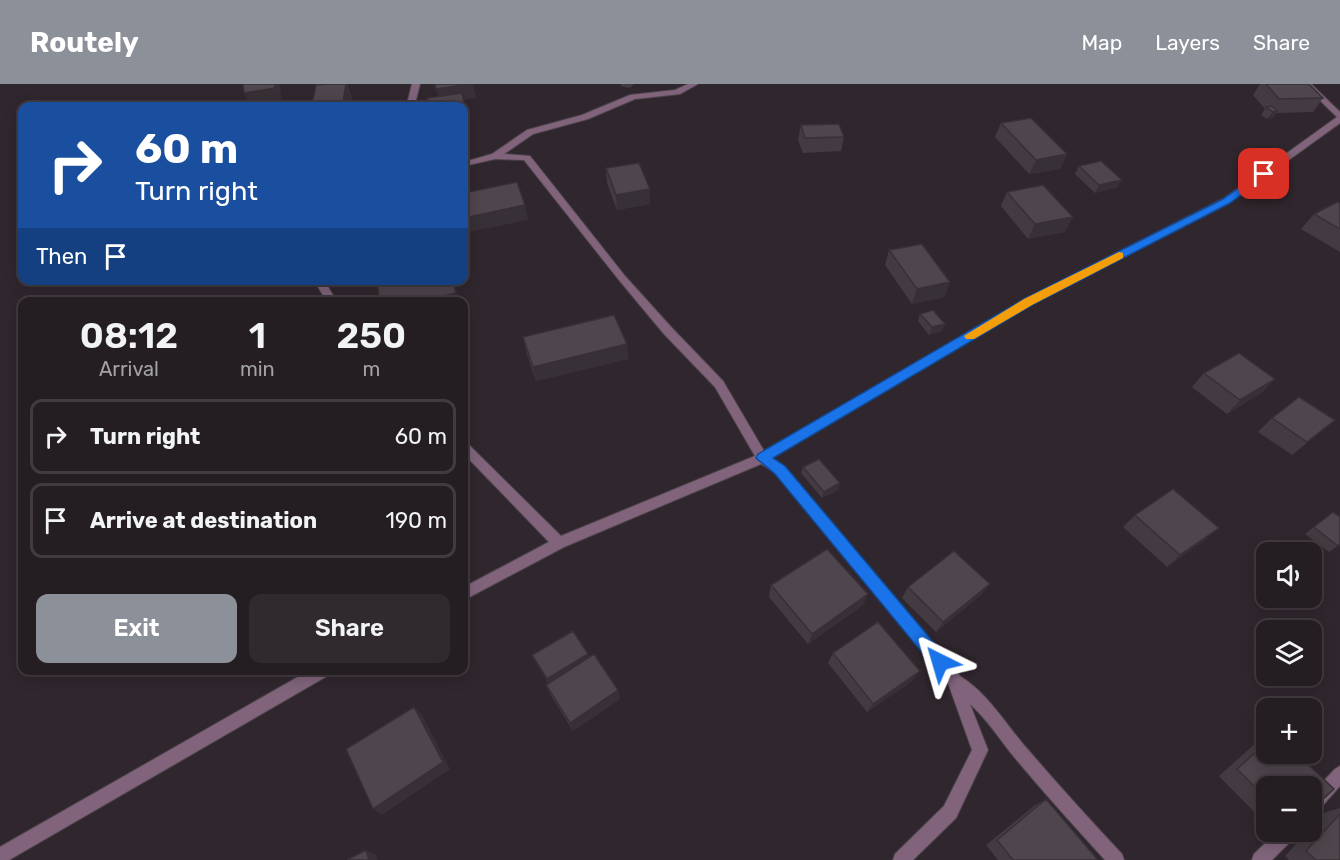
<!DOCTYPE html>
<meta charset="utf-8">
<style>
body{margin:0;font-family:Rubik,sans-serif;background:#302a2f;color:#f1f3f6;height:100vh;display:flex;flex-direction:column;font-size:22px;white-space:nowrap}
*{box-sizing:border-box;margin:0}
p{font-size:20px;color:#a3a2a5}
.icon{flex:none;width:33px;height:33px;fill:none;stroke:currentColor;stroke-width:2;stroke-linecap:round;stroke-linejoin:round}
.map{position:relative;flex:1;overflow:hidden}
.details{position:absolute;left:18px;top:213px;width:450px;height:378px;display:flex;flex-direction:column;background:#241d22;border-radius:12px;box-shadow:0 3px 15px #0003,0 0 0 2px #413b40}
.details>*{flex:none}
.hud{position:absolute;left:18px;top:18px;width:450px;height:183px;border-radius:12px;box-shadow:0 3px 15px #0003,0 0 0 2px #413b40;background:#1a4fa0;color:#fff;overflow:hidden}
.buttons{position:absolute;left:1256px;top:458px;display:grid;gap:12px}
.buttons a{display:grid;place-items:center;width:66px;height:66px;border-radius:12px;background:#241d22;box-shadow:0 3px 15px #0003,0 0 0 2px #413b40;font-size:30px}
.pin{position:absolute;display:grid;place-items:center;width:51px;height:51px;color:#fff;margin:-26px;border-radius:12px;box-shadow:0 3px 9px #0006}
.me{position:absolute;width:66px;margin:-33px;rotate:320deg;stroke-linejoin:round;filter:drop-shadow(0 0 4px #0008)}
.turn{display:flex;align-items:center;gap:21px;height:126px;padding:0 18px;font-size:27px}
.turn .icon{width:78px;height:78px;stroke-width:2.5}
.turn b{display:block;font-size:42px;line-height:51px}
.then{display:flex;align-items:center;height:57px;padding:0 18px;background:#0003;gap:12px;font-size:22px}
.eta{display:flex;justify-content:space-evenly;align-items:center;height:102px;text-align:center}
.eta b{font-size:36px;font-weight:600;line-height:42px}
.action{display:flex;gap:12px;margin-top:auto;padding:12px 18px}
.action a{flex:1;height:69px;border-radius:12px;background:#8c9099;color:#fff;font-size:24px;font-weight:600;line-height:69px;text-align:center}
.action a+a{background:#302a2f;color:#f1f3f6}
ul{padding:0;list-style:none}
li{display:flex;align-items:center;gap:18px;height:75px;margin:0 12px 9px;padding:0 6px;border:3px solid #413b40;border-radius:12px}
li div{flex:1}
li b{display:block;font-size:22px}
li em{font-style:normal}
header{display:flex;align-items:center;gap:36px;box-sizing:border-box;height:84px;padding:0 30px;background:#8c9099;color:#fff}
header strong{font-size:28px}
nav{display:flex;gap:33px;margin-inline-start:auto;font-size:21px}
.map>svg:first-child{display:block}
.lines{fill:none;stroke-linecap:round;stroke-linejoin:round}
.street-casing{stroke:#4d444b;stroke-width:2}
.street{fill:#81647b;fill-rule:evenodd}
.wall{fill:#443b42}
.shaded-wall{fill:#373036}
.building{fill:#4f454d;stroke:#373036;stroke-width:1.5}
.route{fill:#1a73e8;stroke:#114b97;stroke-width:1.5}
.slow{fill:#f59e0b}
</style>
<header>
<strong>Routely</strong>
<nav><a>Map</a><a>Layers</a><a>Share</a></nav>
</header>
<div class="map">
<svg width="1340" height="776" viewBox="0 0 1340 776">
<rect width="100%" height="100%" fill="#30272e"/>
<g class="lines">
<defs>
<path id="street" d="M412,0H420L416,16L417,22H409L408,16Z
M688,0H698L680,10L635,15L588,35L533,50L504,70L530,72L625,192L672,244L723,297L764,367L1024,216L1223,115L1337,33L1303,0H1311L1340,28V39L1229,119L1032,220L772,374L784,383L960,592C987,609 1003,636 1023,660C1055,697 1088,734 1122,770L1124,776H1105C1074,742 1044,709 1015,674C1000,656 988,636 970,620L988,666L956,734L913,776H893L895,770L944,722L972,666L948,599L776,389L761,380L564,463L464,516V503L549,458L464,370V358L468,360L561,452L755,372L715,303L664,250L619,196L524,76L495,75L464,82V78L492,70L527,46L582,31L630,11L675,6Z
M314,196H324L337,218H327Z
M310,586H331L329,591L9,776H0V763Z
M1340,682V702L1317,728L1311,730V710L1335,685Z
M1278,747H1297L1295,753L1272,776H1252L1254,770Z"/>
</defs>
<use href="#street" class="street-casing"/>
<use href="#street" class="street"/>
</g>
<path class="wall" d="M327,0H347L352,13L350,22H313L312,20Z
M621,0H634L630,4L621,2Z
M1260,0H1309L1323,14L1313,28L1276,29L1272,35H1267L1261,31L1265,25L1253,11Z
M1001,39L1067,70L1060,85L1029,90L995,53Z
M801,41L844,53L841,67L803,69L798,56Z
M1079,82L1118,103L1095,109L1075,90Z
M606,84L650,120L617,126L607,99Z
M1007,108L1065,148L1028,155L1001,122Z
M1340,119V168L1301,145L1314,130Z
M889,166L945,213L912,220L885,181Z
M920,230L945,240L942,247L929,251L918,237Z
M523,253L627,260L628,275L536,297L526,267Z
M1204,289L1275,295L1261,309L1227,330L1192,303Z
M1272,334L1319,349L1292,371L1258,348Z
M803,383L840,399L838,406L822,414L801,389Z
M1135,431L1219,444L1205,456L1167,483L1123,443Z
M1325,434L1340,460L1329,468L1305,450Z
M771,501L868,510L863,521L808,560L769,513Z
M908,503L981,511L936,548L902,514Z
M833,569L912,597L867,628L828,579Z
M588,570L589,573L618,606L620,615L573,647L550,610L546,601L548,599L532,571Z
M1266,654V740L1219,692L1257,658Z
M1046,715L1098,776H998L986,761L1034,722Z
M1340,724V776H1289L1285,772L1308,747H1311V744L1326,728Z"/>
<path class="shaded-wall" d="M275,0H279L280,2L282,19L258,22H250L244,9Z
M346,0H347L352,13L350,22H345L343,18Z
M473,0L476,14L463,16L468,40L464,41V26L440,19L436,5Z
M1277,27L1272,35H1267L1273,28Z
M1067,70L1060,85L1029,90L1036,76Z
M1122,96L1118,103L1095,109L1099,101Z
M650,105V120L617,126L616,111Z
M525,121L528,136L464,149V134Z
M1073,133L1065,148L1028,155L1035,140Z
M453,196H454L455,198L459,218H418Z
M950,198L945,213L912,220L917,205Z
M945,240L942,247L929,251L932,243Z
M627,260L628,275L536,297L533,283Z
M1275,295L1261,309L1227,330L1240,316Z
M840,399L838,406L822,414L824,408Z
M1219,444L1205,456L1167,483L1180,471Z
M990,500L981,511L936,548L943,538Z
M868,510L863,521L808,560L812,550Z
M588,570L589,575L549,600L547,595Z
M920,587L912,597L867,628L873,620Z
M618,606L620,615L573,647L570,639Z
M414,623L422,631L450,685L382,731L373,725Z
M366,766L376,771L378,776H369Z"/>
<path class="building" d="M243,0H275V4L244,9Z
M327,0H346L343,18L312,20L316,1Z
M435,0H471L436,5Z
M1266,0H1309L1323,14L1279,15Z
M462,9L465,25L464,26V22H429L427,14Z
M1272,22L1277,27L1273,28L1266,23Z
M1031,34L1067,70L1036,76L1001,39Z
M839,40L844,53L805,54L801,41Z
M1101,77L1122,96L1099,101L1079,82Z
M639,79L650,105L616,111L606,84Z
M517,98L525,121L464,134V109Z
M1043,101L1073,133L1035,140L1007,108Z
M1337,118L1340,119V145L1314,130Z
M922,160L950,198L917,205L889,166Z
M388,196H453L456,209L418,218H380L377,199Z
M933,226L945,240L932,243L920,230Z
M614,231L627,260L533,283L523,253Z
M1239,269L1275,295L1240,316L1204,289Z
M1299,313L1335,336L1307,358L1272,334Z
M819,375L840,399L824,408L803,383Z
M1173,405L1219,444L1180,471L1135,431Z
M1333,428L1340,433V460L1338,462L1314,443Z
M827,465L868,510L812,550L771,501Z
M954,467L990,500L943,538L908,503Z
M878,538L920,587L873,620L833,569Z
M573,547L588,570L547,595L532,571Z
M594,570L618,606L570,639L546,601Z
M414,623L443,678L373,725L346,665Z
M1266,659V669H1296L1334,705L1311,726V702H1266V714L1237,685Z
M1046,715L1098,776H1013L997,756Z
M1340,730V776H1316L1306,767Z
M366,766L369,776H347Z"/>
<path class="route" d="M1261,88L1269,90L1230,119L1032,221L773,374L785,382L945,572L948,578L945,583L940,586L934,583L775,390L756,374L758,370L1024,215L1223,115Z"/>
<path class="slow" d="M1119,168L1123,169V174L1032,221L974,255H966L964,252L1024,215Z"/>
</svg>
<div class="buttons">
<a><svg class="icon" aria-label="sound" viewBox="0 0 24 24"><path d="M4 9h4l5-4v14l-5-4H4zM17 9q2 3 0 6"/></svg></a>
<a><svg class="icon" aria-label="layers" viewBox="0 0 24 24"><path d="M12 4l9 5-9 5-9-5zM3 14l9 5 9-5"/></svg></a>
<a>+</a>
<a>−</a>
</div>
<div class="pin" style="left:1264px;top:90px;background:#d93025"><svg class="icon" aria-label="arrive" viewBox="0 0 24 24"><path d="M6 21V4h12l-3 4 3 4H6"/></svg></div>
<svg class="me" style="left:940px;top:578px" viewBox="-20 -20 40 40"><path d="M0-17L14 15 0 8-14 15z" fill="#1a73e8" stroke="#fff" stroke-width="4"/></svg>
<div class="hud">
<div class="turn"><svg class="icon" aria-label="right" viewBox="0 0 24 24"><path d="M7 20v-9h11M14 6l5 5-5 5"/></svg><div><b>60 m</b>Turn right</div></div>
<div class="then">Then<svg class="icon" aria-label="arrive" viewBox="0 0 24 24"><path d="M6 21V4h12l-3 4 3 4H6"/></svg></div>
</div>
<section class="details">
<div class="eta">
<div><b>08:12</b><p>Arrival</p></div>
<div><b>1</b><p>min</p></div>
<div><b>250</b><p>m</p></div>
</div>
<ul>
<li><svg class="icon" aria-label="right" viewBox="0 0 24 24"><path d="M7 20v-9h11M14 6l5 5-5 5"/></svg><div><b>Turn right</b></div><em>60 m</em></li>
<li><svg class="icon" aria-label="arrive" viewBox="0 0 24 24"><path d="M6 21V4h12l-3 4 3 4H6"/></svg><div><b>Arrive at destination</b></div><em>190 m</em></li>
</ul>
<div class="action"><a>Exit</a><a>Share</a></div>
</section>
</div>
